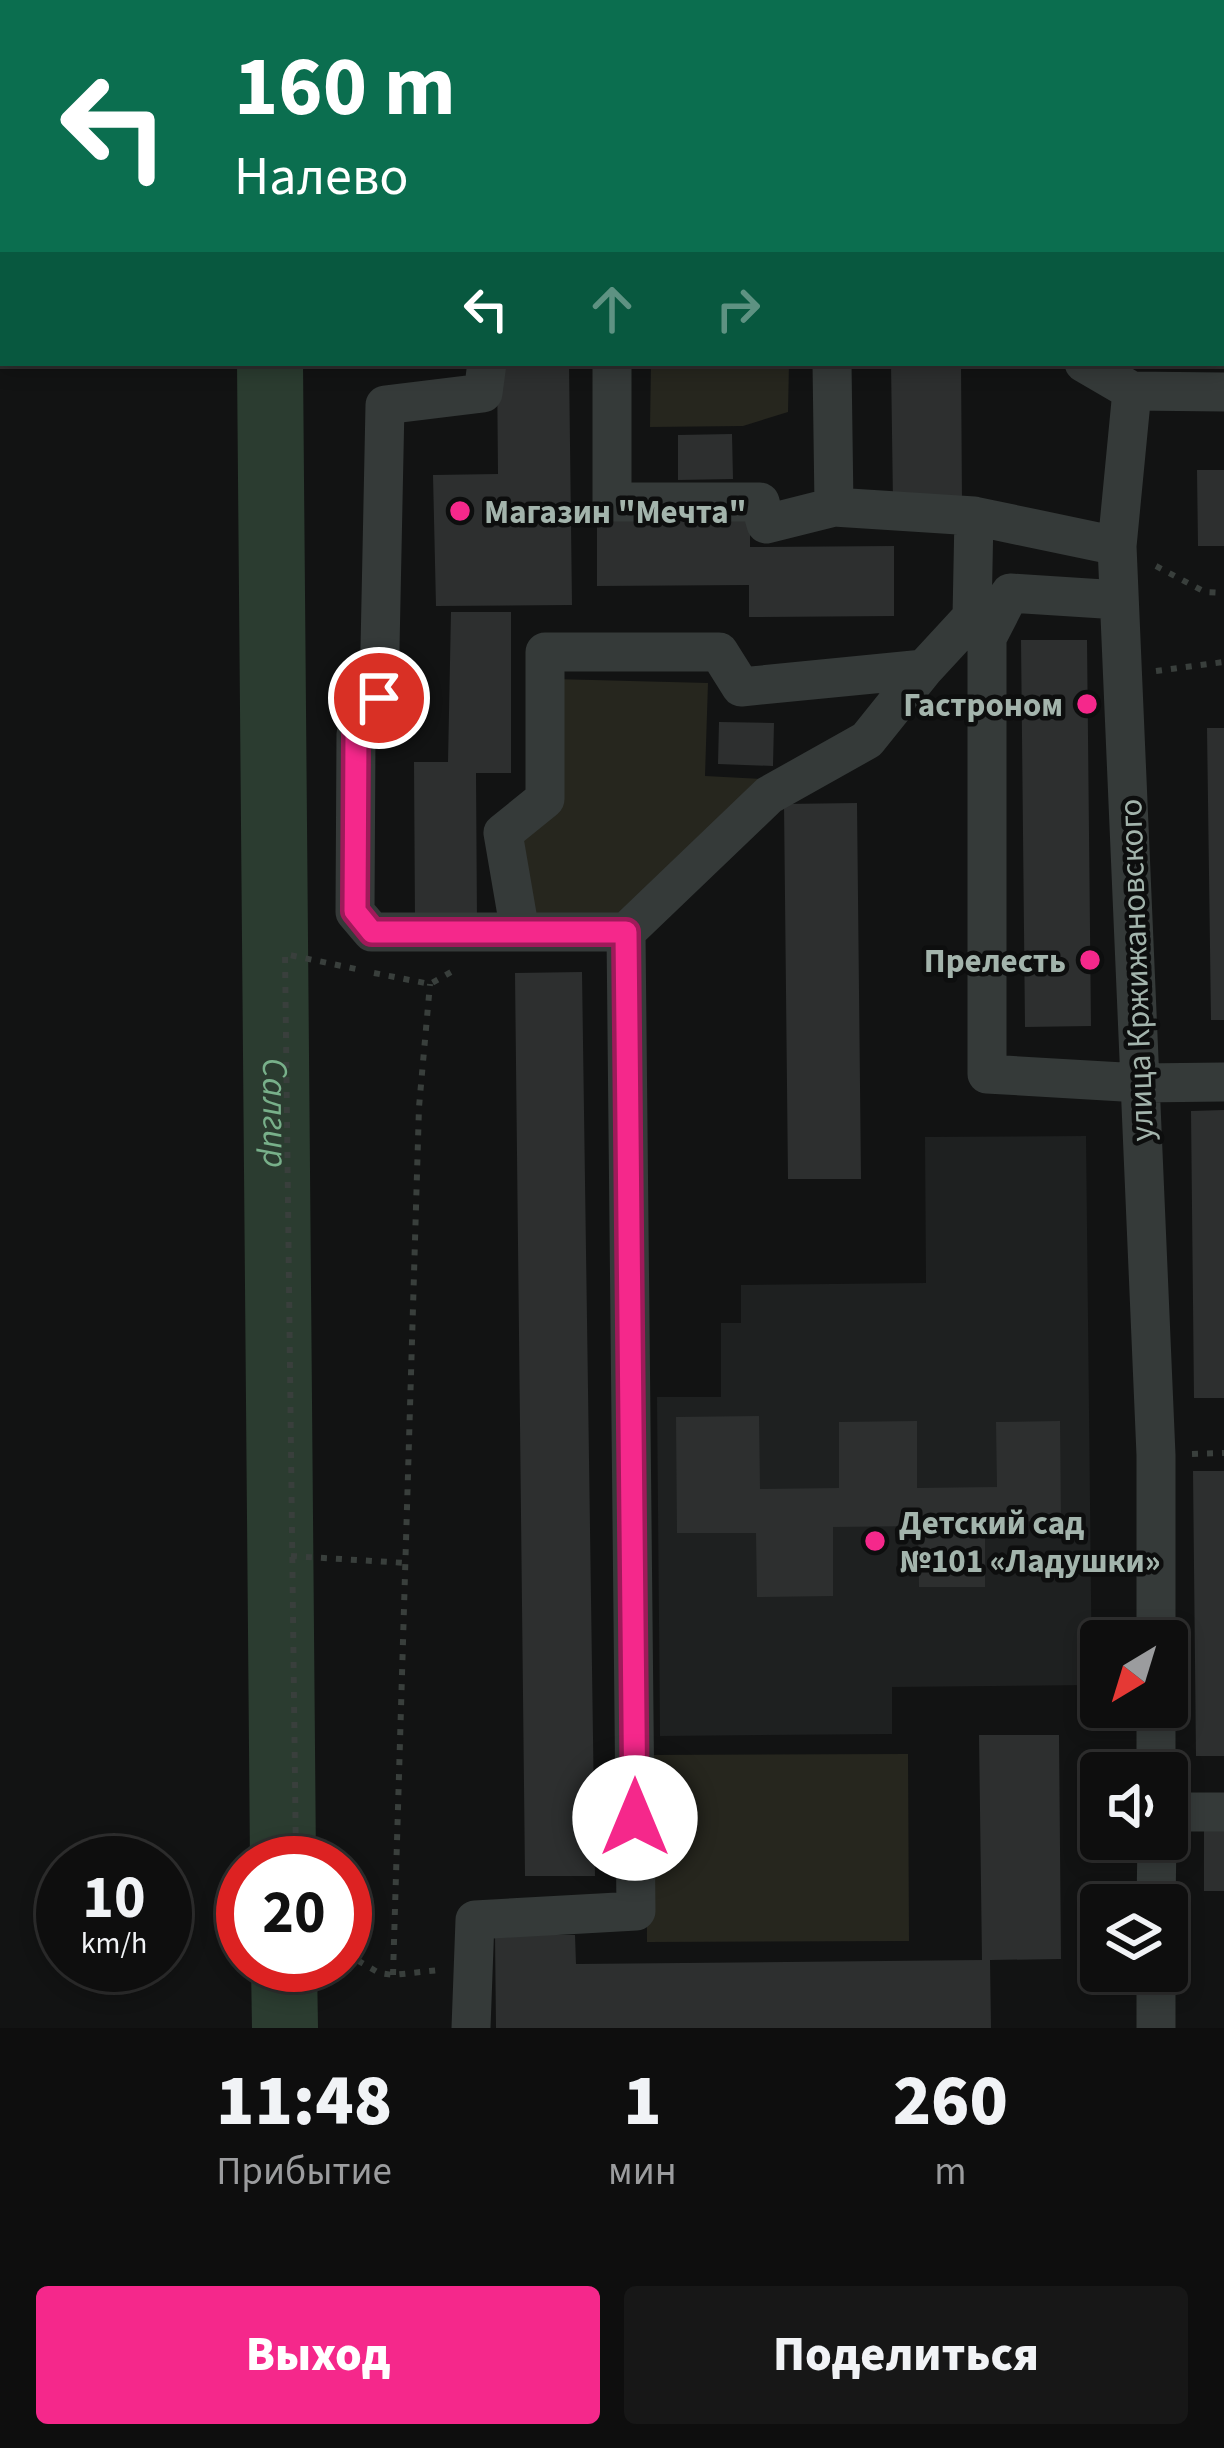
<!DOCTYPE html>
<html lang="ru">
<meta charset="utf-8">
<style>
body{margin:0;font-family:"Source Sans 3",sans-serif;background:#171717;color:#f1f3f6;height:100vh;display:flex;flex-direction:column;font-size:45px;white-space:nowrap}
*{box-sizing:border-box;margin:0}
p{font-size:39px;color:#9b9c9e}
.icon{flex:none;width:66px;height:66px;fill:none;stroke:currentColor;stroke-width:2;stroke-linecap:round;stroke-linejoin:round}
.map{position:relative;height:2028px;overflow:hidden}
.details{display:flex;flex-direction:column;background:#0e0e0e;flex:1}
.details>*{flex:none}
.hud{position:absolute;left:0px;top:0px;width:1224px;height:366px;box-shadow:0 6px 18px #0003,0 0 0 3px #2e2e2e;background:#0b6e4f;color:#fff;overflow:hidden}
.needle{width:78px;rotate:218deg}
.fabs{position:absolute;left:1080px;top:1620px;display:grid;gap:24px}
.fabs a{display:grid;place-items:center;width:108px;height:108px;border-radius:12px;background:#0e0e0e;box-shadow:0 6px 18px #0003,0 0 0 3px #2e2e2e;font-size:60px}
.speed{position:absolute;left:36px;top:1836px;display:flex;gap:24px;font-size:60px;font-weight:700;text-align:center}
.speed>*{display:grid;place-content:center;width:156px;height:156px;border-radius:50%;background:#0e0e0e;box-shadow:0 6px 18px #0003,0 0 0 3px #2e2e2e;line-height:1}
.speed small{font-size:30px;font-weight:400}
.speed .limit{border:18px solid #d22;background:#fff;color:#111}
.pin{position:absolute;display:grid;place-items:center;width:102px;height:102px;color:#fff;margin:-51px;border:6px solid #fff;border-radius:50%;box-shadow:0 3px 12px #0007}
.me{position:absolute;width:132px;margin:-66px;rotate:0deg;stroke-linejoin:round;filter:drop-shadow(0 0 9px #0008)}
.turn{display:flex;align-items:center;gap:42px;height:252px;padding:0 36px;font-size:54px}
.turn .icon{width:156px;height:156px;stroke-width:2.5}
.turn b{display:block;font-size:84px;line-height:102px}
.lanes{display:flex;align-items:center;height:114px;padding:0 36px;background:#0003;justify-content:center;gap:60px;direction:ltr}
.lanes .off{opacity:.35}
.eta{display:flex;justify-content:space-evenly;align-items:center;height:204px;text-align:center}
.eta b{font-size:72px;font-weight:800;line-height:84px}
.button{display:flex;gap:24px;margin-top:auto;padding:24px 36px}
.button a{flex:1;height:138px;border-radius:12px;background:#f5288b;color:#fff;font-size:48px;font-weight:800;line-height:138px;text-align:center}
.button a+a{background:#171717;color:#f1f3f6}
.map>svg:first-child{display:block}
.built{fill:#1e2020}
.green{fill:#26261e}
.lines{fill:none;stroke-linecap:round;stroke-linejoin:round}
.river{stroke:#2b3c30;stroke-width:66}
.building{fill:#2d2f2f}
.path{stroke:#393f3c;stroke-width:6;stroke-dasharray:6 9;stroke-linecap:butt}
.minor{stroke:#353a39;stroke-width:39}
.route-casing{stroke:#9f1a5a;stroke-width:30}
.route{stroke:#f5288b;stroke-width:21}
.poi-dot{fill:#f5288b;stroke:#0d0e0e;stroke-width:4.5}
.labels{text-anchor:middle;stroke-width:9;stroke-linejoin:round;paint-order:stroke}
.poi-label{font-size:33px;font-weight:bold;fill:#a3b4ac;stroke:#0d0e0e;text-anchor:start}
.street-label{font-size:33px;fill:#a3b4ac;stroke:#0d0e0e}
.water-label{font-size:36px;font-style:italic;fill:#78b08a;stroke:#0d0e0e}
</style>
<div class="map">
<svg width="1224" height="2028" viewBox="0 0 1224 2028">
<rect width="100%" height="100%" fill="#121313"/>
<path class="built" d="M1086,1136L1092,1685L892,1687V1734L660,1736L657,1397H721V1323H741V1285L926,1283L925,1137Z"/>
<path class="green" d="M651,363H789L788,412L743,426L650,427Z
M554,679L708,683L705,776L762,779L604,930L545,929L509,895L511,840L553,804Z
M908,1754L909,1941L647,1942L646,1755Z"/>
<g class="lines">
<g class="river">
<path d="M314,3L317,0"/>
<path id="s1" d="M270,363L283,1863"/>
<path d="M284,1965L285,2028"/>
</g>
</g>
<path class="building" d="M497,363H569L572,605L436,606L433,475L498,474Z
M891,363H961L962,503H893Z
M732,434L733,479L678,480V435Z
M1197,470H1224V546H1198Z
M750,515V547L894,546V616L749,617V585L597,586V516Z
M451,612H511V773H476L477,922L415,923L414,762H448Z
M1021,640H1087L1091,1026L1025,1027Z
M719,722L774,723L773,766L718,764Z
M1207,728H1224V1020H1211Z
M857,803L861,1179H788L784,804Z
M582,972L595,1876H525L515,973Z
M1224,1110V1398H1194L1191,1111Z
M759,1416L760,1489L839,1488V1422L917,1421V1488L997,1487L996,1422L1060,1421L1061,1521L985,1522V1587H919L918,1526L833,1527V1596L757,1597L756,1533H677L676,1417Z
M1193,1471H1224V1756H1196Z
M979,1735H1059L1061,1959L990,1960L991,2028H496L495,1935H575L576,1964L982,1960Z
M1204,1828H1224V1891H1204Z"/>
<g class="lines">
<path class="path" d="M1156,566L1205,592L1224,593
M1156,671L1224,662
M374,973L430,984L453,971
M1192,1454L1224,1453
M291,1556L406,1563
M296,1863L285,954L356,969
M345,1953L379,1973L393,1975L439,1970
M393,1975L419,1107L430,984"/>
<path class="minor" d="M914,0V3
M1115,0V3
M210,3L213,0
M535,3L536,0
M1221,45H1224
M0,57L3,58
M1221,218H1224
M487,363L483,393L385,405L379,697L356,734L355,912L372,932H626L769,795L867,740L924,669L972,617L974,516L834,507L832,363
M612,363V502H760L766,524L834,507
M1084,363L1132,391
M974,516L1117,546
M1119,600L1010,593L987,638V1074L1140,1083L1224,1082
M520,932L503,833L545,799V652H719L741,687L924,669
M1156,1641V1455L1117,546L1132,391L1224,392
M1156,1707V1773
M1167,1812H1224
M1156,1905L1157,1839
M471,2028L475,1920L636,1911L626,932
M1156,2028V1971"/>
</g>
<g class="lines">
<defs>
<path id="route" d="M379,698L356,734L355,911L372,932H626L635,1818"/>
</defs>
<use href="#route" class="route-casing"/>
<use href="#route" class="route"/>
</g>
<g class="poi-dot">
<circle cx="460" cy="511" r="12"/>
<circle cx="1087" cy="704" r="12"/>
<circle cx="1090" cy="960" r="12"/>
<circle cx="875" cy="1541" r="12"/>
</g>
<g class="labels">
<g class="poi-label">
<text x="484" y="523">Магазин "Мечта"</text>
<text x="1063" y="716" text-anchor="end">Гастроном</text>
<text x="1066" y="972" text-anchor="end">Прелесть</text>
<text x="899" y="1534">Детский сад<tspan x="899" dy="38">№101 «Ладушки»</tspan></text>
</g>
<g class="street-label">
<text transform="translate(1135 970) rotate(-92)" y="12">улица Кржижановского</text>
</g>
<g class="water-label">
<text dy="13" stroke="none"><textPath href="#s1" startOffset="750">Салгир</textPath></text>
</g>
</g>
</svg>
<div class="fabs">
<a><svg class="needle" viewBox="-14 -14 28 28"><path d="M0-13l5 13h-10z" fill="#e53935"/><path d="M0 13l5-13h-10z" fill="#9b9c9e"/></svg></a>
<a><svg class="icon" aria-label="sound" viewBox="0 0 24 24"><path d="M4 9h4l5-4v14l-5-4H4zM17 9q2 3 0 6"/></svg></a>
<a><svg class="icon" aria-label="layers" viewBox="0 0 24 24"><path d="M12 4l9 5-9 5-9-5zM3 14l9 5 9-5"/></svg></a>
</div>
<div class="speed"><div>10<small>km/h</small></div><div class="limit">20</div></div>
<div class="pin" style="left:379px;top:698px;background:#d93025"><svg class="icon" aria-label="arrive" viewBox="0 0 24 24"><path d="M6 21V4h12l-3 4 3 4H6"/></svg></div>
<svg class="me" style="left:635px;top:1818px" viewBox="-20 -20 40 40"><circle r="19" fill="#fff"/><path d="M0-13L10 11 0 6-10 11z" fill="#f5288b"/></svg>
<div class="hud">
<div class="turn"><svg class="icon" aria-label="left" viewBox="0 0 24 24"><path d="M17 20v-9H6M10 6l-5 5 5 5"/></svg><div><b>160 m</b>Налево</div></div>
<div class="lanes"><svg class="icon" aria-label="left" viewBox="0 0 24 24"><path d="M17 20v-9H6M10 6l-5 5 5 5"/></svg><svg class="icon off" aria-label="ahead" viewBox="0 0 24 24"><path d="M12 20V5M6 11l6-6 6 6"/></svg><svg class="icon off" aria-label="right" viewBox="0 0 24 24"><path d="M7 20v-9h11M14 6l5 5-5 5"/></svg></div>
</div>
</div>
<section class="details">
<div class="eta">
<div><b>11:48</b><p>Прибытие</p></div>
<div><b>1</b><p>мин</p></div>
<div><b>260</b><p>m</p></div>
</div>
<div class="button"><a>Выход</a><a>Поделиться</a></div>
</section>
